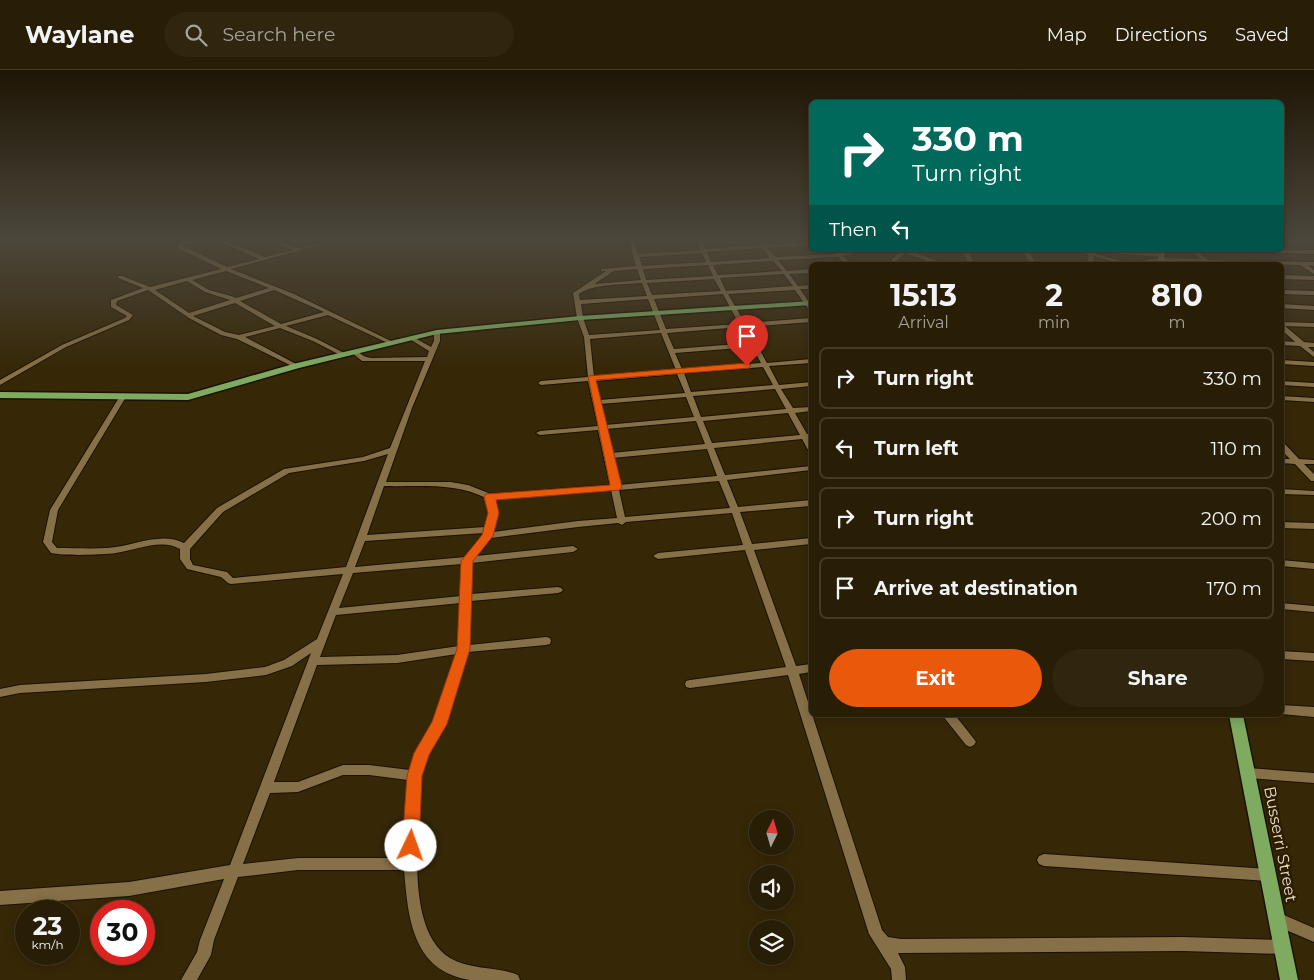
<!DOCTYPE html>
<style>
body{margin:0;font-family:Montserrat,sans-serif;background:#30260f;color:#f1f3f6;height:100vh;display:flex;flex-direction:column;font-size:19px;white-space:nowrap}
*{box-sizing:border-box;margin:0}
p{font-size:16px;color:#a5a29a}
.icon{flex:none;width:28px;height:28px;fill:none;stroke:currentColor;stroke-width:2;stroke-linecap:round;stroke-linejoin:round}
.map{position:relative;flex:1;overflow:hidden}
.side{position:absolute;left:809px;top:192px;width:475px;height:455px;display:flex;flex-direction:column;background:#281d05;border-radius:8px;box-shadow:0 2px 12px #0003,0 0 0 1px #443b27}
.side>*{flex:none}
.hud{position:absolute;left:809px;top:30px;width:475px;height:152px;border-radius:8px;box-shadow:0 2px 12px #0003,0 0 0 1px #443b27;background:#00695c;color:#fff;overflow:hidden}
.needle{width:32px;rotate:5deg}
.fabs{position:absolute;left:749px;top:740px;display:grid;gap:10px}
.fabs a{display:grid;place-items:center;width:45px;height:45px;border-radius:50%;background:#281d05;box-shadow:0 2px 12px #0003,0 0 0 1px #443b27;font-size:25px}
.speed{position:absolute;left:15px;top:830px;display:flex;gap:10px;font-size:25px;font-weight:700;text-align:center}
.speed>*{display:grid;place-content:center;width:65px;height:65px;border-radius:50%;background:#281d05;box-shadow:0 2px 12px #0003,0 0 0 1px #443b27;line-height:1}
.speed small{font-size:12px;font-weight:400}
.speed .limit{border:8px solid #d22;background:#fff;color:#111}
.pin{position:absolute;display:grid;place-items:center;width:42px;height:42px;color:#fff;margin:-51px -21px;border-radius:50% 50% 50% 0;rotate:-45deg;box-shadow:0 0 5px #0007}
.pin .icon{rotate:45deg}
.me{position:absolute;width:55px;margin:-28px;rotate:3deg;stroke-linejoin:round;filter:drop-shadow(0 0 4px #0008)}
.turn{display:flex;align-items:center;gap:18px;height:105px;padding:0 20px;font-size:22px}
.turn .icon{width:65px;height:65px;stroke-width:2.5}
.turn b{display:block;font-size:35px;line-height:42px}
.then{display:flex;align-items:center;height:48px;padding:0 20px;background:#0003;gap:10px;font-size:19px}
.eta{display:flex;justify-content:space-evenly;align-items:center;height:85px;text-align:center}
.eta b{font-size:30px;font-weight:700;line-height:35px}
.action{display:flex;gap:10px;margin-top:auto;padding:10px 20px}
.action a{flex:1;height:58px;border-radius:30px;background:#ea580c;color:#fff;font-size:20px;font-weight:700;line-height:58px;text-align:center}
.action a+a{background:#30260f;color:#f1f3f6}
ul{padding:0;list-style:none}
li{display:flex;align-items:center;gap:15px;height:62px;margin:0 10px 8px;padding:0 10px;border:2px solid #443b27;border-radius:8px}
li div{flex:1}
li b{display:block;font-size:19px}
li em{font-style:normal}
header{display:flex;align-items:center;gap:30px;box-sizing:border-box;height:70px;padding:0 25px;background:#281d05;border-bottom:1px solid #443b27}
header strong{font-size:24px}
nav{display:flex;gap:28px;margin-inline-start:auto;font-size:18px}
.search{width:350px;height:45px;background:#30260f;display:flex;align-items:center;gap:12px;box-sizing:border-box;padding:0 18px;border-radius:28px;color:#a5a29a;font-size:19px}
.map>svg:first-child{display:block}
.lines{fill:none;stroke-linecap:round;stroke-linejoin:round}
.minor-casing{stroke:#1b1100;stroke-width:2}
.major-casing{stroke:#1b1100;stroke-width:3}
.minor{fill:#867047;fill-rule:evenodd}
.major{fill:#7eab60;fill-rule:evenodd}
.route{fill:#ea580c;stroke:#983908}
.labels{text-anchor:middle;stroke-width:5;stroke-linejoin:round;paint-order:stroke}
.near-street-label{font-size:16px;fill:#ebdfc9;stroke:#2c1d00}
</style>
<header>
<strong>Waylane</strong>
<div class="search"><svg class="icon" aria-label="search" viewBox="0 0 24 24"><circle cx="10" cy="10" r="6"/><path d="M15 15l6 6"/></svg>Search here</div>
<nav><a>Map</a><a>Directions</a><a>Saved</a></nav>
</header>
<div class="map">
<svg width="1314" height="910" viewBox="0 0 1314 910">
<rect width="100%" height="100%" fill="#362707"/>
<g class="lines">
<defs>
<path id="minor" d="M185,171H194L185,174L183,176L227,197L259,189L219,171H226L265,187L293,180L274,171C283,171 292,179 300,178C312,177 323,171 335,171L231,199L294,224L395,273L390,274L328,245L286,256L317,269L346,284V286H342L313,271L280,258L245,267L298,295L299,296L296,298L237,269L221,265L189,248L148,220L117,231L116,235L133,245L129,250L66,277L0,315V310L62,275L125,248L127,246L111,237V230L143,218L118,208V206H122L150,217L221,199L178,178L177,177L181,172ZM226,201L269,218L236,228L231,226L209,220L192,210ZM187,211L205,222L230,230L189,243L155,220ZM274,220L324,242L281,254L240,231ZM235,233L275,256L239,265L225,262L193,246Z
M629,171H634L638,184L701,180L697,171H702L705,179L759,175L758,174L761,172L765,175L811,172V175L767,178L776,187L836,184L834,182L837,180L841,183L859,180H871L843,186L852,195H846L838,187L778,190L787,201L811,199V203L789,204L798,216L811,215V219H800L811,235V241L809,240L795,220L728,224L745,253L811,248V252L747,257L767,293L811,289V293L769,296L779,315L811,312V316L781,319L793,338L811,337V341L795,343L807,364H811V368H809L811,372V380H808L802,369L714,378L725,405L811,396V400L727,410L738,437L811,430V436L740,442L752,474L811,468V474L754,480L796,596L811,594V602L799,604L882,860L888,867L901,869L1183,867L1283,870L1288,872L1290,877L1288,882L1283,884L1183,881L898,883L905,897L906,910H892L891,899L869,864L788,605L690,618L686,617L685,614L686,611L690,610L786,597L745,480L658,489L653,486L658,483L743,475L732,443L626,452L622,455L618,453L578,457L491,468L476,486L573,476L578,479L573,482L472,493L471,524L558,517L561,518L563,520L561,522L558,523L471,531L469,575L546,567L550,568L551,571L550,574L546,575L468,582C460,606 454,633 444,655C436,672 423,687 420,707C418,720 419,735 418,749C417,788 411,864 450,888C469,899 493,897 513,903L518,905L520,910C504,910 486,910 470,910C412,901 408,847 404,800H298L238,807L214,870L211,885L197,910H181L197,882L200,870L224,809L129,826L0,835V821L129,812L230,795L311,583L292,596L266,605L206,612L20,623L0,627V619L20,615L206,604L265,597L284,590L317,569L343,504L231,514L228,513L221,507L187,499L180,489V479C162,468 136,480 116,483C101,485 65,486 51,483L43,472L50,440L120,326L122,325L126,327L58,440L52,472L57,478C73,478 91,479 107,478C131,477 161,461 184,473L217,438L284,399L363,387L390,378L425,291H362L351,282L354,280C362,283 361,287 372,288L427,287L429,281L408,268L413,267L431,277L434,271V262L437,260L440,262V271L412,338L386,412H451L468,415L491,424L610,415L598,360L540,365L536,363L540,361L598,356L588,311L541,315L538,313L541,311L588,307L584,267L577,248L573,223L606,201H601V199L636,196ZM762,178L770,188L711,192L707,182ZM702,183L706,192L642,196L639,187ZM773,191L782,201L718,205L713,195ZM708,195L713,206L646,210L643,199ZM637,199L641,210L594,214L614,201ZM784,204L793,216L726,221L720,208ZM714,209L721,221L652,225L647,213ZM642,213L647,226L580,230L579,224C594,213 624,215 642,213ZM723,224L739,254L666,259L654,229ZM648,229L660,260L589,265L583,248L581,234ZM741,257L750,273L674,279L667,263ZM661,263L676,300L594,307L590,269ZM752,277L761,293L682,299L675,283ZM763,297L773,315L691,322L684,303ZM677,304L685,323L599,330L595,311ZM775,319L786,339L701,347L693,326ZM686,327L694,347L605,355L600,334ZM788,343L800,365L712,373L703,351ZM696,351L705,374L611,383L606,359ZM707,379L717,406L618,415L612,388ZM388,384L346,497L233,508L227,502L193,495L190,489V479L223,442L289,403L364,391ZM719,411L730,438L625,447L619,420ZM384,416C419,417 454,412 486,428L489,443L485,457L367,465ZM611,420L617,448L578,451L493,462L497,443L495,429ZM484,463L465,487L355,497L365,471ZM462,494L461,526L339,538L353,503ZM461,533L459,576L397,585L320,587L336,545ZM457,584L434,653L418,679L410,700L369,695H343L298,712H274L317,595L397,593ZM343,705H369L408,710L404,788H298L243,794L270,723L298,722Z
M899,180H908L947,195H939L905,183L892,195H886L901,181Z
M962,180H968L975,195H969Z
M1022,180H1028L1037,195H1031Z
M1075,180H1084L1091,182C1102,176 1147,182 1161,183L1164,185L1161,187L1099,182L1096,184L1128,193L1161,188L1201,189L1189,180H1195L1208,190L1314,192V196L1308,195L1314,200V204L1300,195L1161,192L1125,195L1094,186L1093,195H1087L1089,185Z
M1234,180H1314V184L1237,182Z
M1281,205L1314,206V210L1281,209Z
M1281,220L1314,221V225L1281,224Z
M1281,234L1314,236V240L1281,238Z
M1281,252L1314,253V257L1285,256L1304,272L1314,273V277H1308L1314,282V287L1300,276L1281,275V271L1295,272L1281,259Z
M1281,290L1314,292V296L1281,294Z
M1281,311L1314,313V317L1281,315Z
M1281,326L1314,328V332L1281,330Z
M1281,373H1284L1299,389L1314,390V394H1304L1314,404V411H1311L1295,394L1281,393V389H1290L1281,380Z
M1281,419L1314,421V425L1281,424Z
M1281,452L1314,453V459L1281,458Z
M1281,490L1314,493V499L1281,496Z
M1281,533L1314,536V542L1281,539Z
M1281,581L1314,583V591L1281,589Z
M1281,635L1314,637V647L1281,644Z
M942,645H955L974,669L976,672L974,675L970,677L966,675Z
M1248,698L1314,703V713L1248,708L1244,707L1242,703L1244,699Z
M1044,784L1268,799L1273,800L1275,805L1273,810L1268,811L1044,796L1039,794L1037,790L1039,786Z
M1277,842L1314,858V872L1272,854L1270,849L1272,844Z"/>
<path id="major" d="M1159,180H1165L1164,195H1158Z
M811,231V235L580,250L437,264L299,298L188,330L0,328V322L188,324L293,294L437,260L580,246Z
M1229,645H1243L1298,910H1280Z"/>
</defs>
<use href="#minor" class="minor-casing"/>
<use href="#major" class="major-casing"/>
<use href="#minor" class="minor"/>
<use href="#major" class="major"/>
</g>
<linearGradient id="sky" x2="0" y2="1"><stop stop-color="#1e1504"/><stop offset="0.57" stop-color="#4c473c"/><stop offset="1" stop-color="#4c473c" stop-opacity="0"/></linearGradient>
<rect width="1314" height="298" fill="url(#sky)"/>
<path class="route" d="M747,293L750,294V298L596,310L622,417L620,420L496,430L499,443L493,466L473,491L470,579L447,654L429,685L422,706L419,776L417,782L411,784L405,782L402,776L407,706L414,683L432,652L457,579L461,491L482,465L488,443L484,427L486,424L610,415L588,306Z"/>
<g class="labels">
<g class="near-street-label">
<text transform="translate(1281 774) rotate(79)" y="6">Busserri Street</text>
</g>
</g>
</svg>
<div class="fabs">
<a><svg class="needle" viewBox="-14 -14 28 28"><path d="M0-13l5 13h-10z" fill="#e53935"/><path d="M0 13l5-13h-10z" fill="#a5a29a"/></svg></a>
<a><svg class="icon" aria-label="sound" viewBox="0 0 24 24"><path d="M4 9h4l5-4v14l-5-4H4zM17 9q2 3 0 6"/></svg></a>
<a><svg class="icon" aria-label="layers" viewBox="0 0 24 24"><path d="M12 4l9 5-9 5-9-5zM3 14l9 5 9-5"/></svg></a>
</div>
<div class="speed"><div>23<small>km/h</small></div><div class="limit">30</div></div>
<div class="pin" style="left:747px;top:296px;background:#d93025"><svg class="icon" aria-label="arrive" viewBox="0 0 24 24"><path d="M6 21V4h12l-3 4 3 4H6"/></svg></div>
<svg class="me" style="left:411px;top:776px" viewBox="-20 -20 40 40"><circle r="19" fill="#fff"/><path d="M0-13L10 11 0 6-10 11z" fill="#ea580c"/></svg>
<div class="hud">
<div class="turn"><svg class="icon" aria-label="right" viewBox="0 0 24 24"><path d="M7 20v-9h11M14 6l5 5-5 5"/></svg><div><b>330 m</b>Turn right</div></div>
<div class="then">Then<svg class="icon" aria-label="left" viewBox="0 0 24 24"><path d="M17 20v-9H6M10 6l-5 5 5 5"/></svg></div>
</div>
<section class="side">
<div class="eta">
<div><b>15:13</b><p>Arrival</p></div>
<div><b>2</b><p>min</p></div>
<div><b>810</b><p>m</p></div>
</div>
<ul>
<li><svg class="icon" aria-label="right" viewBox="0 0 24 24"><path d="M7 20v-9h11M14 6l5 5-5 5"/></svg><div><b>Turn right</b></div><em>330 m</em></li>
<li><svg class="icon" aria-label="left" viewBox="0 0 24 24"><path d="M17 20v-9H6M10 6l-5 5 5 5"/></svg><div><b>Turn left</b></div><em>110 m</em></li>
<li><svg class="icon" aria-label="right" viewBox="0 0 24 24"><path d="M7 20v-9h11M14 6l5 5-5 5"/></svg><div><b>Turn right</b></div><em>200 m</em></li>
<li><svg class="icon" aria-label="arrive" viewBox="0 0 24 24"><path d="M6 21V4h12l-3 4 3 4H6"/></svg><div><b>Arrive at destination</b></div><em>170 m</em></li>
</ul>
<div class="action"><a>Exit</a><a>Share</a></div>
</section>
</div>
